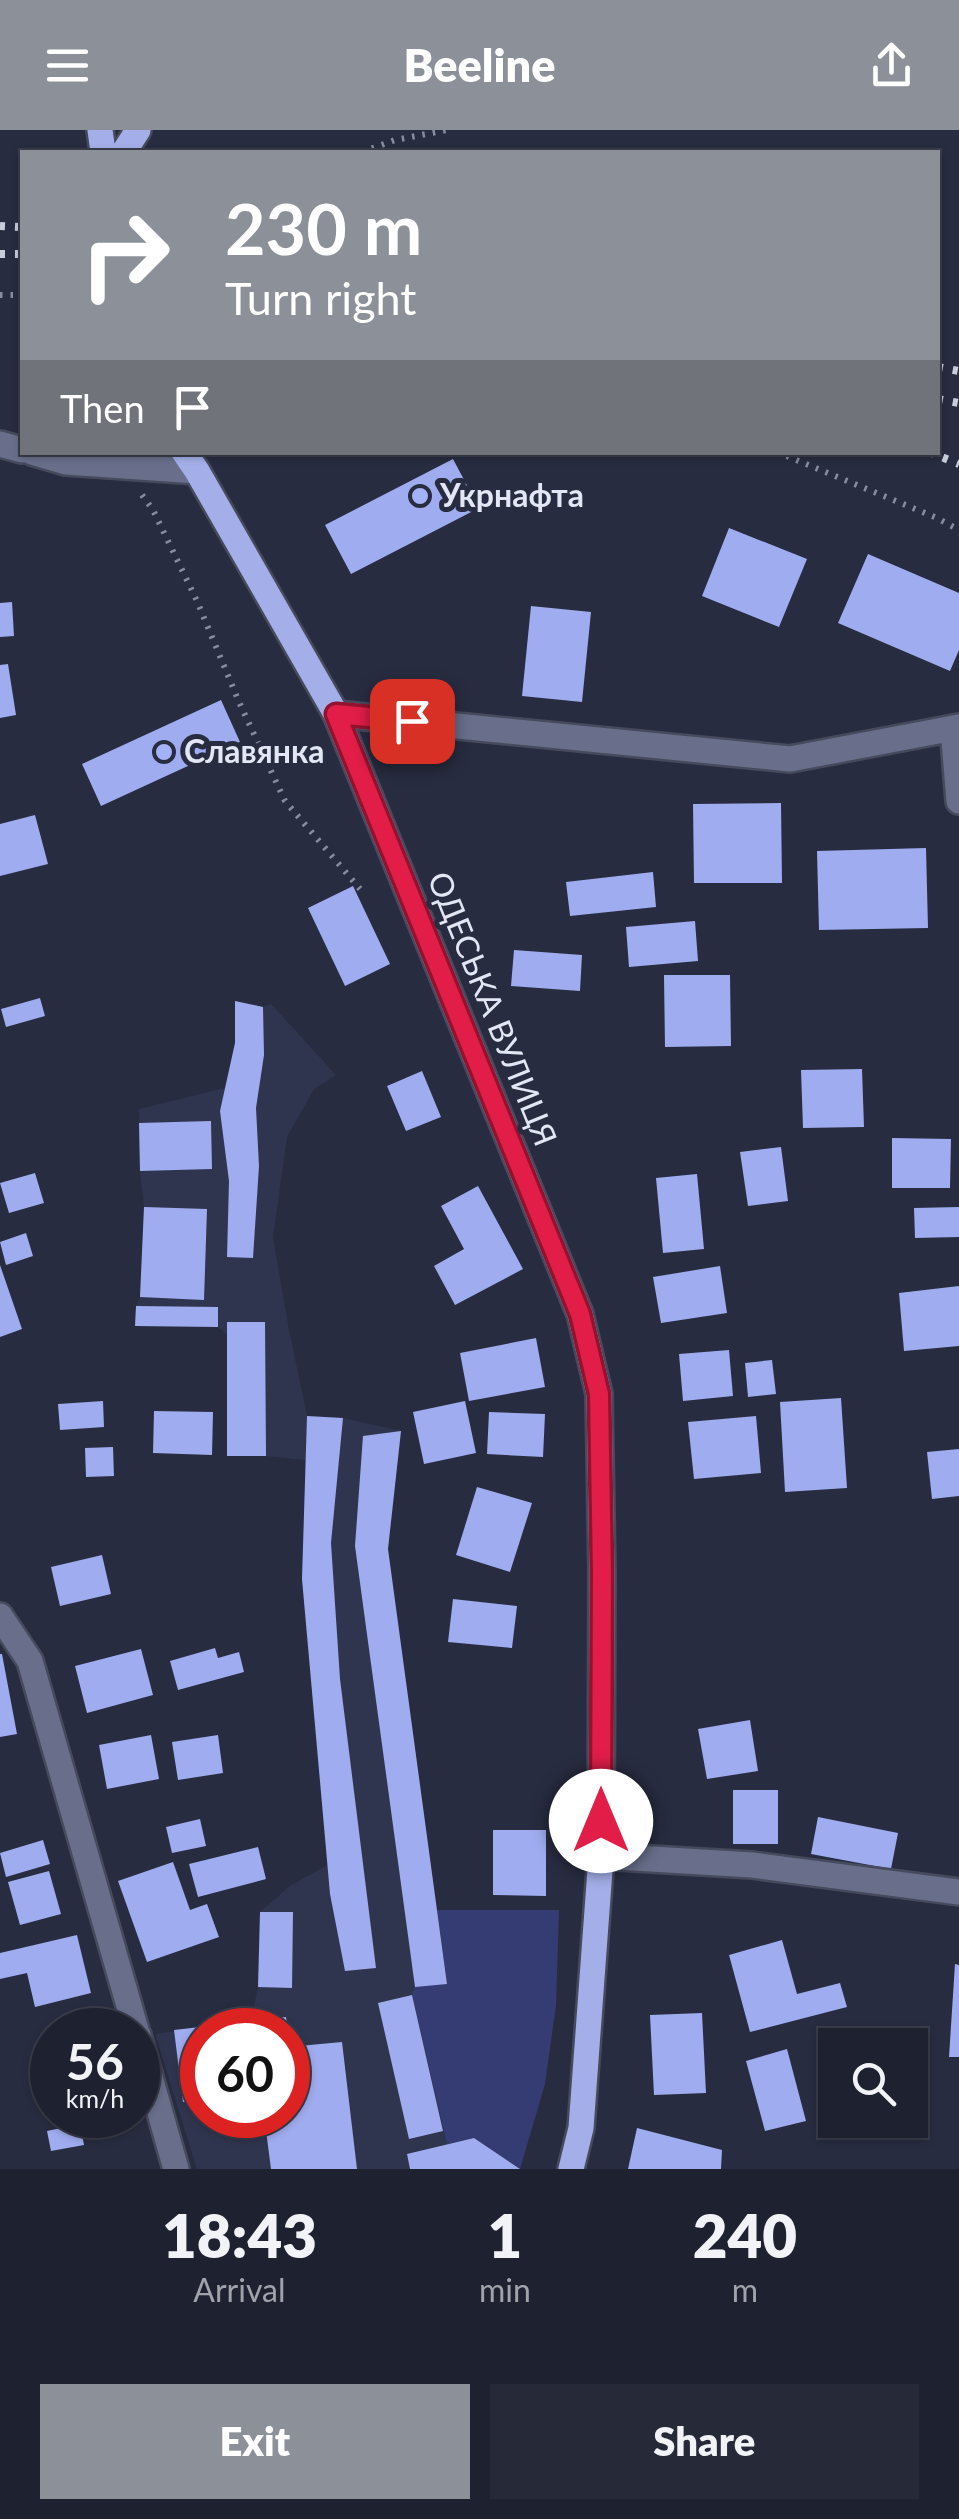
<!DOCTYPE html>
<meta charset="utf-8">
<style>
body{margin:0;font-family:Lato,sans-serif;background:#262938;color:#f1f3f6;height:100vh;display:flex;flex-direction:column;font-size:38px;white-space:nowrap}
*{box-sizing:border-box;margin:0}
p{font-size:32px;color:#a1a3ab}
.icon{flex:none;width:55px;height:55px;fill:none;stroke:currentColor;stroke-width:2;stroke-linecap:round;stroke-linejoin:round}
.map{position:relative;height:2039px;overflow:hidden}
.drawer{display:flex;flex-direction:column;background:#1e2130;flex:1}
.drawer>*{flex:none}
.hud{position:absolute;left:20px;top:20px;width:920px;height:305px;border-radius:0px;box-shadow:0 2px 8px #0004,0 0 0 2px #3c3e4c;background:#8c9099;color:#fff;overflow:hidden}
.controls{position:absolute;left:818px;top:1898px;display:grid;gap:20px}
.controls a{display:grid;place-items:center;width:110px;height:110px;border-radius:0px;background:#1e2130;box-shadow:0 2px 8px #0004,0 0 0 2px #3c3e4c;font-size:50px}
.speed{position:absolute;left:30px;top:1878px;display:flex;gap:20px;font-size:50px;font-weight:700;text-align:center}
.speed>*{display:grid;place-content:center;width:130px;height:130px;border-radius:50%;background:#1e2130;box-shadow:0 2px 8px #0004,0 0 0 2px #3c3e4c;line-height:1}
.speed small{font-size:25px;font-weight:400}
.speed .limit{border:15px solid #d22;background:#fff;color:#111}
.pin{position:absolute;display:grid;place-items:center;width:85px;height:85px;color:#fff;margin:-42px;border-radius:20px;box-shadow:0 5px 15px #0006}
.me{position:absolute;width:110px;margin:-55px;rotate:0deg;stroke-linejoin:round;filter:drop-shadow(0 0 8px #0008)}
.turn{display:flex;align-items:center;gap:35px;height:210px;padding:0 40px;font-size:45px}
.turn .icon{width:130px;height:130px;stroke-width:2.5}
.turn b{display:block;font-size:70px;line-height:85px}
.then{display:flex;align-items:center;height:95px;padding:0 40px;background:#0003;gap:20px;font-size:38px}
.eta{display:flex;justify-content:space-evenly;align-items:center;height:170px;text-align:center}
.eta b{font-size:60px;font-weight:800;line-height:70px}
.action{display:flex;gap:20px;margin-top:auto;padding:20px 40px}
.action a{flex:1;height:115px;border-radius:0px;background:#8c9099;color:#fff;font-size:40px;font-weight:800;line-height:115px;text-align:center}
.action a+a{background:#262938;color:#f1f3f6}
header{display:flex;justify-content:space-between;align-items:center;height:130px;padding:0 40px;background:#8c9099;color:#fff;font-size:45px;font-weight:800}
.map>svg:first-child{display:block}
.built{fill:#30354f;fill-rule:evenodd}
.green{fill:#353c73}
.building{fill:#9facef}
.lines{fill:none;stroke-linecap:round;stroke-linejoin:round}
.minor-casing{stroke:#464a5d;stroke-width:30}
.major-casing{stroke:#464a5d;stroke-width:30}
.path{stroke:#888c9d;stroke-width:6;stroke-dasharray:2.5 8;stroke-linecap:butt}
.minor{stroke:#696f8b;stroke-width:25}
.major{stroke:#a4afe9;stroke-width:25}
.rail{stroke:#c9ccdb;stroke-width:8;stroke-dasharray:5 10;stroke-linecap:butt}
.route-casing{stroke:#92132f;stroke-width:25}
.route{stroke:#e11d48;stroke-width:18}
.poi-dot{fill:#a4b2fc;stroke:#282c40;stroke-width:4}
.labels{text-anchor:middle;stroke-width:10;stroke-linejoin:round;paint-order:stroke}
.poi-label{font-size:32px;font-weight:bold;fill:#e3e6f4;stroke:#282c40;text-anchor:start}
.street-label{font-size:32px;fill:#e3e6f4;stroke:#282c40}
</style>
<header><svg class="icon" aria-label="menu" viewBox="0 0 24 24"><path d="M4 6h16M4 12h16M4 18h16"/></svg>Beeline<svg class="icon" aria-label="share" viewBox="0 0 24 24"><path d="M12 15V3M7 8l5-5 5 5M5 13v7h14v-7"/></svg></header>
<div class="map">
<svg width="959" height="2039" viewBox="0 0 959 2039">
<rect width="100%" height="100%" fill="#282c40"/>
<path class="built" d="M235,871L263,877L271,874L336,945L314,959L287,1007L273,1107L289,1200L307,1286L343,1288L401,1301L388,1419L447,1854L412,1866L447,2014L474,2008L520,2039H197L155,1904L251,1891L258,1857L260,1782L291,1755L328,1735L302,1449L306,1330L266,1326H227V1204L217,1197L135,1196L136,1176L140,1167L144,1077L140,1041L139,979L225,958L235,913ZM202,1900H288V1985H202Z"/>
<path class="green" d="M437,1780H559L556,1875L545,1954L520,2039L474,2008L447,2014L412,1865L415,1857L447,1853Z"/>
<path class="building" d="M453,329L479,378L351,444L325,395Z
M729,398L807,429L779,497L702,466Z
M868,424L959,463V520L950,541L838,493Z
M12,472L14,506L0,507V473Z
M531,476L591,482L582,572L522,566Z
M8,534L16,585L0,588V535Z
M221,570L240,612L101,676L82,634Z
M781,673L782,753H694L693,674Z
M35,685L48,734L0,746V694Z
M926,718L928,798L819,800L817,721Z
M653,742L656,777L570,786L566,752Z
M353,756L390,834L345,856L308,778Z
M695,791L698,831L629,837L626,797Z
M514,820L582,825L580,861L511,856Z
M664,845H730L731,916L665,917Z
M40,868L45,886L6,897L1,879Z
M235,871L263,877L264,925L256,978L259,1036L253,1128L227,1127L229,1051L220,981L235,913Z
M862,939L864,997L803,998L801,940Z
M422,941L441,987L406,1001L387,956Z
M211,991L212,1039L140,1041L139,993Z
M892,1008L951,1009L950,1058H892Z
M781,1017L788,1071L748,1076L740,1022Z
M35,1043L44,1073L9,1083L0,1053Z
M697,1044L704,1119L663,1123L656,1048Z
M478,1056L523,1139L455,1175L434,1136L464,1119L441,1076Z
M144,1077L207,1079L204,1170L140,1167Z
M959,1077V1107L915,1108L914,1078Z
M26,1103L33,1126L6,1135L0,1112Z
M0,1135L22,1199L0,1207Z
M720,1136L727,1183L661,1193L653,1147Z
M959,1156V1216L904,1221L899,1163Z
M136,1176L218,1177V1197L135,1196Z
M227,1192H265L266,1326H227Z
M536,1208L545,1257L469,1271L460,1223Z
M729,1220L733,1266L683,1271L679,1224Z
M772,1230L776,1264L748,1267L745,1233Z
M841,1268L847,1358L785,1362L780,1272Z
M103,1271L104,1297L60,1300L58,1274Z
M465,1271L476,1323L424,1334L413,1282Z
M154,1281L213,1282L212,1325L153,1323Z
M489,1282L545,1284L543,1327L487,1324Z
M307,1286L343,1288L331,1413L340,1549L376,1838L345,1841L330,1764L302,1449Z
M756,1286L761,1343L694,1349L688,1292Z
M401,1301L388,1419L447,1854L415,1857L355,1416L363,1306Z
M113,1317L114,1346L86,1347L85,1318Z
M959,1319V1366L932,1369L927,1322Z
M477,1357L532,1373L510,1442L456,1425Z
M102,1425L111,1464L60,1476L51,1437Z
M453,1469L517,1476L512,1518L448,1512Z
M215,1518L218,1528L239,1522L244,1542L178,1560L170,1531Z
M141,1519L153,1565L87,1583L75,1536Z
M0,1524H2L17,1604L0,1607Z
M750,1590L758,1641L707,1649L698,1599Z
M151,1605L159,1649L107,1659L99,1615Z
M218,1605L223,1643L178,1650L172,1612Z
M733,1660H778V1714H733Z
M818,1687L898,1703L891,1739L811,1724Z
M200,1689L206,1716L172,1723L166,1697Z
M493,1700H546V1766L493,1765Z
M43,1710L50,1734L6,1747L0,1723Z
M258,1717L266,1749L198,1767L189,1734Z
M173,1732L190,1780L207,1774L219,1807L147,1832L118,1751Z
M49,1741L61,1784L20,1795L8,1752Z
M260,1782H293L292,1858L258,1857Z
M77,1805L91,1863L35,1877L27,1843L0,1849V1823Z
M782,1810L797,1864L840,1853L847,1877L750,1902L729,1825Z
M955,1834L959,1835V1927H949Z
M412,1865L443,2001L409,2009L378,1873Z
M702,1883L706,1963L654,1965L650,1885Z
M286,1887L288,1900H202V1970L183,1972L174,1900Z
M342,1912L357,2039H271L264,1985H288V1917Z
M787,1919L806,1991L765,2001L746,1931Z
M52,1926V1973L38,1931Z
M80,1994L84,2015L51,2021L47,2001Z
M637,1998L722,2020L721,2039H628Z
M474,2008L520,2039H410L407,2024Z"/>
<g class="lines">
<defs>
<path id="minor" d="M0,314L22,320
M32,322L66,332L197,341
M336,584L790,629L959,597
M953,598L959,671
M0,1486L30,1531L136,1900
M601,1726L752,1735L959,1762
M138,1905L176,2039"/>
<path id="major" d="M100,0L103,22
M124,22L138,0
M184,322L197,341L336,584L580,1184L599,1264L602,1444L601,1726L581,1998L571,2039"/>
</defs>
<use href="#minor" class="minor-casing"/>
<use href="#major" class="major-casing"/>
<path class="path" d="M362,22L395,10L447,0
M0,165H22
M777,322L937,388L959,400
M142,365L153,380L197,471L239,572L285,671L360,759"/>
<use href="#minor" class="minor"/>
<use href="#major" class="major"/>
<path class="rail" d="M0,96L22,97
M0,124H22
M938,237L959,241
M938,269L959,273
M929,322L959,334"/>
</g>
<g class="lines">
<defs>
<path id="route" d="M412,591L336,584L580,1184L599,1264L602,1444L601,1691"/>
</defs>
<use href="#route" class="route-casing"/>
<use href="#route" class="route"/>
</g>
<g class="poi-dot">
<circle cx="420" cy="366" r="10"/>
<circle cx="164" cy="622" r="10"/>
</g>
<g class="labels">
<g class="poi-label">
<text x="440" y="377">Укрнафта</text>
<text x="184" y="633">Славянка</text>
</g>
<g class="street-label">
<text transform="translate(492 879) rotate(68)" y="11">ОДЕСЬКА ВУЛИЦЯ</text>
</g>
</g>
</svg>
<div class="controls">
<a><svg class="icon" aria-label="search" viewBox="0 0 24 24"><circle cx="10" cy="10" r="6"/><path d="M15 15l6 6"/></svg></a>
</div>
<div class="speed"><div>56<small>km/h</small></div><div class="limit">60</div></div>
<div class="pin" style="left:412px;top:591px;background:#d93025"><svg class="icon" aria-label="arrive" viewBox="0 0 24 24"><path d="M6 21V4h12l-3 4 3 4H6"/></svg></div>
<svg class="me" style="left:601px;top:1691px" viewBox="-20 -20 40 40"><circle r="19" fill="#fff"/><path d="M0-13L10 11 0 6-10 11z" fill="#e11d48"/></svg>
<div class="hud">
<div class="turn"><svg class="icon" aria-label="right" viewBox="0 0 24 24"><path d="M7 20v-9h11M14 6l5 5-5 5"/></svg><div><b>230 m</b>Turn right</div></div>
<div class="then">Then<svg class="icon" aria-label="arrive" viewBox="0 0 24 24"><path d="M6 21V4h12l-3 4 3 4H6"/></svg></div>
</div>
</div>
<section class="drawer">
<div class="eta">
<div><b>18:43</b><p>Arrival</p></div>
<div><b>1</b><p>min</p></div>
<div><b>240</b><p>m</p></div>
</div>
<div class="action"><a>Exit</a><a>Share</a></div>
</section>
